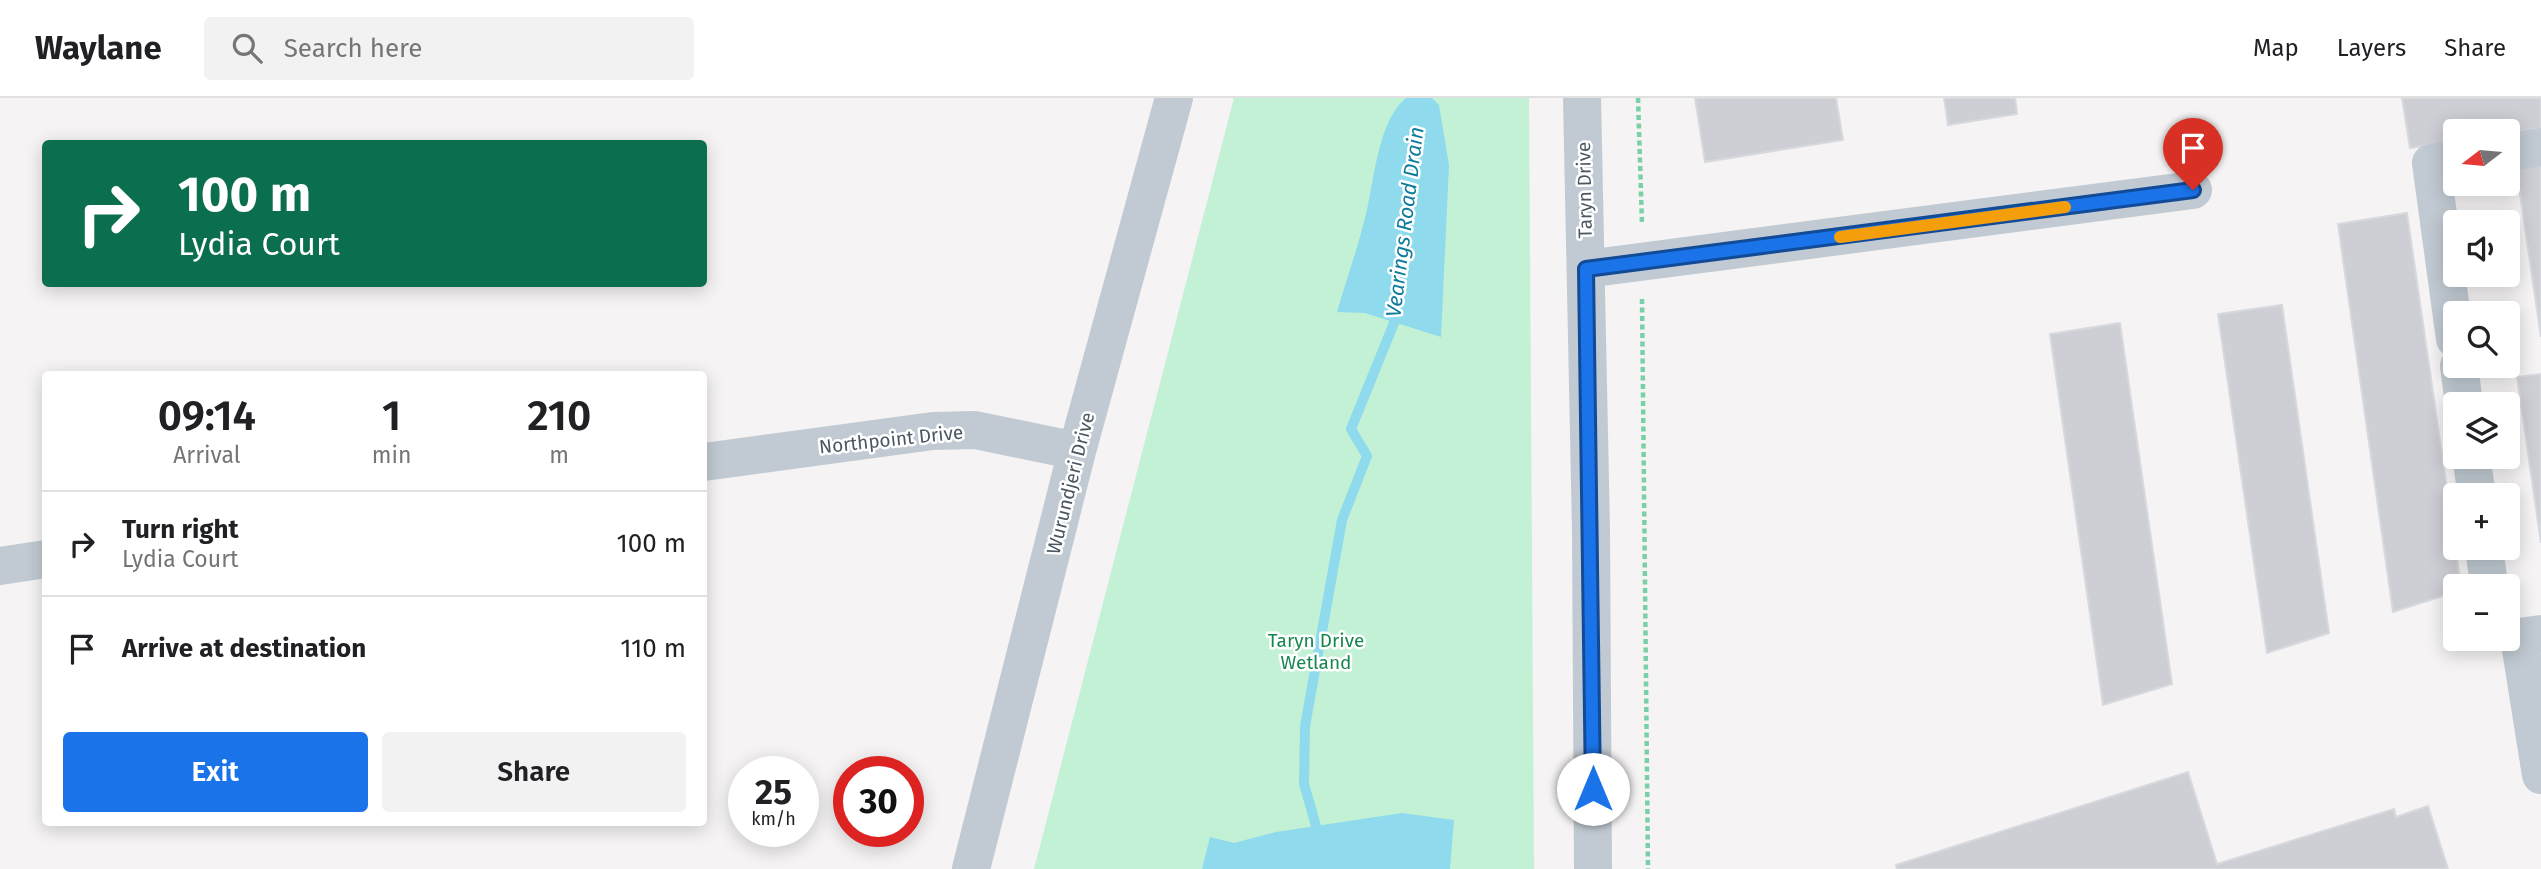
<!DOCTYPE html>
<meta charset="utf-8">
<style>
body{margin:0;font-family:"Fira Sans",sans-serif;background:#f2f2f2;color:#202124;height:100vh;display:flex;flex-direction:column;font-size:26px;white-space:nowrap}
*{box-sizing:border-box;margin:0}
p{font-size:23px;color:#757577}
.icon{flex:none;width:38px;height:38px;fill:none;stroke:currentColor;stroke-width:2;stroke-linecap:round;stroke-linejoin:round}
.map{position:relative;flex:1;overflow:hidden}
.sheet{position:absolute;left:42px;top:273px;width:665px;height:455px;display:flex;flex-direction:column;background:#fff;border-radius:7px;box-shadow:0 4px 18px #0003}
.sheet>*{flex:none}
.guide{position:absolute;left:42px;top:42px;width:665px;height:147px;border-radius:7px;box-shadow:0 4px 18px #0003;background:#0b6e4f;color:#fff;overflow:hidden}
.needle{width:46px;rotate:254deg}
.tools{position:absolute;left:2443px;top:21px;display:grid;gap:14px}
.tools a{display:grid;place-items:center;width:77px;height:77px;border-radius:7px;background:#fff;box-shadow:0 4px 18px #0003;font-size:35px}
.speed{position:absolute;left:728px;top:658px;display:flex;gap:14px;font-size:35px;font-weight:700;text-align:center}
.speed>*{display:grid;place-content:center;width:91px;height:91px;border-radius:50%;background:#fff;box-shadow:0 4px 18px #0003;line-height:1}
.speed small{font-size:18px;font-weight:400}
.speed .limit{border:10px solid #d22;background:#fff;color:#111}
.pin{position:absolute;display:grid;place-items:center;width:60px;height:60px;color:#fff;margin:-72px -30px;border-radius:50% 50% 50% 0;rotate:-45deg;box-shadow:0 0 7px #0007}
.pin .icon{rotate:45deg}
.me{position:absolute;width:77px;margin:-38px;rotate:0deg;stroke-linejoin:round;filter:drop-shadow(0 0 5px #0008)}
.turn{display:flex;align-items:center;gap:24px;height:147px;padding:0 21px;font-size:32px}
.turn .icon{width:91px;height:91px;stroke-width:2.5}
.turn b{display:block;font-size:49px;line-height:60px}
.eta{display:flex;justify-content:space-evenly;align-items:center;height:119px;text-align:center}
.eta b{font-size:42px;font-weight:600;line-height:49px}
.cta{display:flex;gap:14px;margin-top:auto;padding:14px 21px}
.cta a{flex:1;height:80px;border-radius:7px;background:#1a73e8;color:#fff;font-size:28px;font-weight:600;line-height:80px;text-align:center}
.cta a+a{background:#f2f2f2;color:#202124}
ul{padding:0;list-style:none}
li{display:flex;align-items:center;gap:21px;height:105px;padding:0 21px;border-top:2px solid #e0e0e0}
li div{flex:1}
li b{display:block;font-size:26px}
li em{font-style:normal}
header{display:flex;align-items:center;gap:42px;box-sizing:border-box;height:98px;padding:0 35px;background:#fff;border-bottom:2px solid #e0e0e0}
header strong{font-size:33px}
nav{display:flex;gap:38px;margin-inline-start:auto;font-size:24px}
.search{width:490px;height:63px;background:#f2f2f2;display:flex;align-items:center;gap:18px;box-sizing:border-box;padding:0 24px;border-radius:7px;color:#757577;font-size:26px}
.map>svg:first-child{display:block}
.green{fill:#c3f1d5}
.water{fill:#90daee}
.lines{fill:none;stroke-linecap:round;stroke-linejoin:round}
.stream{stroke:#90daee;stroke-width:10}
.building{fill:#cdcfd5;stroke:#d7d9de;stroke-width:2}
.path{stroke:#7ad0a6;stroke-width:4.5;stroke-dasharray:5 3.5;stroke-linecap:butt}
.minor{stroke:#c1cad2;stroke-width:38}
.route-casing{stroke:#114b97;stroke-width:18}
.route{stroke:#1a73e8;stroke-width:12}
.slow{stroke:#f59e0b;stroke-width:12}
.labels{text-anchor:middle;stroke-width:5;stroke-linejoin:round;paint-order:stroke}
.street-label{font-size:19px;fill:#4a5661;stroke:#fff}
.park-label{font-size:19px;fill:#17864f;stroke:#fff}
.water-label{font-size:21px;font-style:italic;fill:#0c7c9b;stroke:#fff}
</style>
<header>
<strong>Waylane</strong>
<div class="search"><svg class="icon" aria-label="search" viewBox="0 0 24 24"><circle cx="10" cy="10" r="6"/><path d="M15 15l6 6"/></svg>Search here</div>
<nav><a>Map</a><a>Layers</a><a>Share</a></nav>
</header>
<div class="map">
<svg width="2541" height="771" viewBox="0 0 2541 771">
<rect width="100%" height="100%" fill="#f5f3f3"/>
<path class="green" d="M1234,0H1529L1534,771H1034Z"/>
<path class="water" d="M1406,0H1432L1439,7L1449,67L1441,239L1365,215L1337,214C1346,183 1357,152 1365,120C1374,86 1377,23 1406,0Z
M1402,715L1454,722L1450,771H1202L1210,739L1234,745L1276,734Z"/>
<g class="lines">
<path class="stream" d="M1320,742L1304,686L1305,628L1342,422L1367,358L1351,331L1394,225L1395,214"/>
</g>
<path class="building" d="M1695,0H1836L1843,42L1705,64Z
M1944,0H2015L2017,16L1948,27Z
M2402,0H2541V30L2508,35L2455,33V43L2410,50Z
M2541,65V239L2516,69Z
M2407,115L2461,488H2455V494L2393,514L2338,126Z
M2282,207L2329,535L2267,555L2218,216Z
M2120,225L2172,586L2103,607L2050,236Z
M2541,276V445L2517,279Z
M2188,674L2217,766L2394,711L2396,719L2428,708L2448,771H1897L1896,767Z"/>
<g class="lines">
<path class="path" d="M1638,0L1642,126
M1642,201L1648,771"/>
<path class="minor" d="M1582,0L1591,432L1593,771
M2508,54L2541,49
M2455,61L2431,65L2455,241
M1586,171L2193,92
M2459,268L2464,306
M2471,359L2477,397
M704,364L933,333L975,332L1077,353
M2484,450L2489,486
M0,468L46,461
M2541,536L2519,539L2541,677
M971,771L1077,353L1174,0"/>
</g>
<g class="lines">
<defs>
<path id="route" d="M1593,691L1586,171L2193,92"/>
</defs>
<use href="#route" class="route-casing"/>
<use href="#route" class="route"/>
<path class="slow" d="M1840,139L2065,109"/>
</g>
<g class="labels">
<g class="street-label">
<text transform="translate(1584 92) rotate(-91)" y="7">Taryn Drive</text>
<text transform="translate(891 341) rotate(-6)" y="7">Northpoint Drive</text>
<text transform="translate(1070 385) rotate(-76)" y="7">Wurundjeri Drive</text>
</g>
<g class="park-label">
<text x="1316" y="549">Taryn Drive<tspan x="1316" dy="22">Wetland</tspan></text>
</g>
<g class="water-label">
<text transform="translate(1405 124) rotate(-83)" y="7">Vearings Road Drain</text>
</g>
</g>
</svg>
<div class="tools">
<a><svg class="needle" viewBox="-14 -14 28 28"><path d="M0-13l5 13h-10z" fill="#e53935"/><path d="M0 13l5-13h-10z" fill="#757577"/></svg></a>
<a><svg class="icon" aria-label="sound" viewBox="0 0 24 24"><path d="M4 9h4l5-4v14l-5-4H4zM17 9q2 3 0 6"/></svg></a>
<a><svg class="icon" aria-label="search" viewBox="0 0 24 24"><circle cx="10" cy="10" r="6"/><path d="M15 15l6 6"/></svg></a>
<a><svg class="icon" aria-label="layers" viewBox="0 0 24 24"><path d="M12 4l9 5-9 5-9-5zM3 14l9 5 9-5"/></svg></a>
<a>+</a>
<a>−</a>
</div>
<div class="speed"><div>25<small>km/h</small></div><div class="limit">30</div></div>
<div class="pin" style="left:2193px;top:92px;background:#d93025"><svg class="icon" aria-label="arrive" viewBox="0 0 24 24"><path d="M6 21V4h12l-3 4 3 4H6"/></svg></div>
<svg class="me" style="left:1593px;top:691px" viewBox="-20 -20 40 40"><circle r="19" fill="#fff"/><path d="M0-13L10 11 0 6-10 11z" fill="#1a73e8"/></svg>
<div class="guide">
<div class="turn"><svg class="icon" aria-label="right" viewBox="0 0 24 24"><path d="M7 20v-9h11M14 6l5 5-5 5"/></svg><div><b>100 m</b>Lydia Court</div></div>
</div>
<section class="sheet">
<div class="eta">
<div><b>09:14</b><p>Arrival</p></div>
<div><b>1</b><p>min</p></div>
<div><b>210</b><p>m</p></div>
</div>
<ul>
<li><svg class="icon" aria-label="right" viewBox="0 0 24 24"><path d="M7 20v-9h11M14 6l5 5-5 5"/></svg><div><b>Turn right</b><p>Lydia Court</p></div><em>100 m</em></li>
<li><svg class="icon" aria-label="arrive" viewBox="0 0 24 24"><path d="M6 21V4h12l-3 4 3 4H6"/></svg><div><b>Arrive at destination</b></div><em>110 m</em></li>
</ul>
<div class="cta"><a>Exit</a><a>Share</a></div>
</section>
</div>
